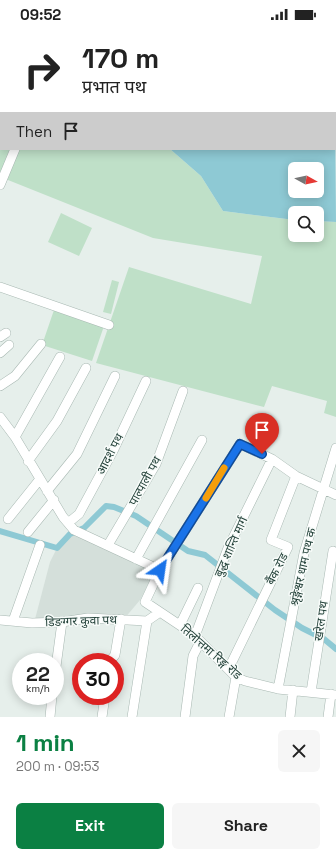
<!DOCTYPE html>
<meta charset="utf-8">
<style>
body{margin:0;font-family:"Space Grotesk","Noto Sans Devanagari",sans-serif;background:#f6f6f6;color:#222;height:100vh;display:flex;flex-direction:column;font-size:15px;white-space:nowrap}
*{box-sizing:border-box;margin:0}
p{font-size:13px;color:#767676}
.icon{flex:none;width:22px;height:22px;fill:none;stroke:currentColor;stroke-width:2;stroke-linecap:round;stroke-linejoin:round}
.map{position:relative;height:689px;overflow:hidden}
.panel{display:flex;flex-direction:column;background:#fff;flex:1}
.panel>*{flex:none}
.hud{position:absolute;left:0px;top:0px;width:336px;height:122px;box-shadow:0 2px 10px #0003;background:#fff;color:#222;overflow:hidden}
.needle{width:26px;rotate:98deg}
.fabs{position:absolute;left:288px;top:134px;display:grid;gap:8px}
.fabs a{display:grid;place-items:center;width:36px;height:36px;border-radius:6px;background:#fff;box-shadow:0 2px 10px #0003;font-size:20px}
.speed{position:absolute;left:12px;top:625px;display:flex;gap:8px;font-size:20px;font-weight:700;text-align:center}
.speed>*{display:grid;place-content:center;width:52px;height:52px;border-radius:50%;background:#fff;box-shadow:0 2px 10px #0003;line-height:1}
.speed small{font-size:10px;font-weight:400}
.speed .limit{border:6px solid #d22;background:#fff;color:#111}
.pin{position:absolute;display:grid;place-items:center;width:34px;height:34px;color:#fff;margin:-41px -17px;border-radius:50% 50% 50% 0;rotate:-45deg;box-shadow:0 0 4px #0007}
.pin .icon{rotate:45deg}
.me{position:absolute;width:44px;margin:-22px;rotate:32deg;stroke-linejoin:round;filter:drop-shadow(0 0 3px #0008)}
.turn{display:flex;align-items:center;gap:14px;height:84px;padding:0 16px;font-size:18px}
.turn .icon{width:52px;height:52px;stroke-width:2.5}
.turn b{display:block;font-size:28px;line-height:34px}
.then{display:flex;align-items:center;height:38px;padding:0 16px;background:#0003;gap:8px;font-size:15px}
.round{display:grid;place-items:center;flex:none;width:42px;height:42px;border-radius:6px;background:#f6f6f6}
.head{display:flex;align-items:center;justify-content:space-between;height:68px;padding:0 16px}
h1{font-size:24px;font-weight:600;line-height:30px;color:#0b8043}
.action{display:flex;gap:8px;margin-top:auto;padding:8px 16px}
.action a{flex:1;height:46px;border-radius:6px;background:#0b8043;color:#fff;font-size:16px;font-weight:600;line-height:46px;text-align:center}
.action a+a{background:#f6f6f6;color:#222}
.status{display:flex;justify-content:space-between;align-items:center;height:28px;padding:0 20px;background:#fff;direction:ltr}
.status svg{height:11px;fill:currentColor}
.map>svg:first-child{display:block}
.built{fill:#d4dfda}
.green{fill:#bfe0c8}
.water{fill:#8ec9d4;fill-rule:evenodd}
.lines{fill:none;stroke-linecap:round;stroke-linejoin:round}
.canal{stroke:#8ec9d4;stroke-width:6}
.minor-casing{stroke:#a8b8b2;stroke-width:10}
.minor{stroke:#fff;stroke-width:9}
.route-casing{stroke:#114b97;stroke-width:10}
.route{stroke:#1a73e8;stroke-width:7}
.slow{stroke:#f59e0b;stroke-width:7}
.labels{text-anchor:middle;stroke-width:3;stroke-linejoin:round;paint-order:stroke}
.street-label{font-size:12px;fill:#24423a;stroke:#f7fbf9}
</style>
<div class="status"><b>09:52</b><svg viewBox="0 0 49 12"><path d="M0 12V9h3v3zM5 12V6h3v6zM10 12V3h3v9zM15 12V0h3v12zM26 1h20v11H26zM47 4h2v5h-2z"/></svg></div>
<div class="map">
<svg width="336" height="689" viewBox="0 0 336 689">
<rect width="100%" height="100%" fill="#e6efeb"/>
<path class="built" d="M70,506L136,531L155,544L140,572L124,591L34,595L50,534L57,520Z"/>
<path class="green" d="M244,0H336V16L335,1Z
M0,68L1,121H170L201,148L223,183L295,192V207H317V193L336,194V389L324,385L327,373L272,358L264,379L96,335L129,239L251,276L262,228L153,210L3,150L0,148Z
M61,185L92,200L79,228L48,214Z
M112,252L119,254L111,286L103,284Z
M54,282L104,298L92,333L42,317Z"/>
<path class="water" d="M0,0L42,1H1V68Z
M335,68L336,194L317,193V185H295V192L223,183L201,148L170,121H335ZM295,141H317V163H295Z"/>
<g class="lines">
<path class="canal" d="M0,503L57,520L70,506L84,500L106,478L114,479L136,488L188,523L205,527L275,582L302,600L324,611L336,621"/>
<defs>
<path id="minor" d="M209,0L211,1
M59,1V0
M335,25H336
M0,157L15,121
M0,259L109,297
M0,309L6,305
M0,325L9,317
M0,358L15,348L41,316
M0,389L15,409L63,489L74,502L160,542L145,574L193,606L236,649L245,653L278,661L336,667
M15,409L60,329
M28,433L57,393L86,340
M47,463L77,426L115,348
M8,491L40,451
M68,495L79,486L113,423L146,353
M28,504L54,472
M108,517L156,436L183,363
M136,531L202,412
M160,542L240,416L272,431L296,448L336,467
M0,592L32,595L62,594L88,590L147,593L160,584
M13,593L40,517
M180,597L198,560
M195,608L228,520L272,431
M109,634L115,627L121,591
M229,640L288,519L271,512L296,448
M55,646L62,594
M278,661L304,525L336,420
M311,664L333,523
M50,689L52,668
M102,689L105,668
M132,689L147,593
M185,689L193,628L200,614
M229,689L236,649
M290,689L293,662
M328,689L331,666"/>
</defs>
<use href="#minor" class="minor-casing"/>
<use href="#minor" class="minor"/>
</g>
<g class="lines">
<defs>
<path id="route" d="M160,542L240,416L262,426"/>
</defs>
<use href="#route" class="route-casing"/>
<use href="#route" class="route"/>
<path class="slow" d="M206,470L224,440"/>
</g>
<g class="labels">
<g class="street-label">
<text transform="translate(110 426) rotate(-63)" y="4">आदर्श पथ</text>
<text transform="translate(145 453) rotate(-61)" y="4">पाल्पाली पथ</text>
<text transform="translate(231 519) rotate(-66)" y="4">बुद्ध शान्ति मार्ग</text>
<text transform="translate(303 539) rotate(-77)" y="4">श्रृङ्गेश्वर धाम पथ क</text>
<text transform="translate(277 541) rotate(-63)" y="4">बैंक रोड</text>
<text transform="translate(81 593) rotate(-2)" y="4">डिङग्गर कुवा पथ</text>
<text transform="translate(321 593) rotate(-82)" y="4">खरेल पथ</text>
<text transform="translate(211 624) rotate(41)" y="4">तिलोत्तमा रिङ्ग रोड</text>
</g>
</g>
</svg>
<div class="fabs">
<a><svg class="needle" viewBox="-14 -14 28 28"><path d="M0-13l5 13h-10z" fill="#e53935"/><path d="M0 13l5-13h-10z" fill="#767676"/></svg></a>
<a><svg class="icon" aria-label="search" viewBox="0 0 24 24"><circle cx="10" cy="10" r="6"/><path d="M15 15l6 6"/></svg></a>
</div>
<div class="speed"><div>22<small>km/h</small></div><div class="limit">30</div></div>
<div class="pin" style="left:262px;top:426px;background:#d93025"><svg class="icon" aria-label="arrive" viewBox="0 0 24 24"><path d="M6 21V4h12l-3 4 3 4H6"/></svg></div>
<svg class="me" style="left:160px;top:542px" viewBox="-20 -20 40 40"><path d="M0-17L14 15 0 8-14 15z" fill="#1a73e8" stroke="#fff" stroke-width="4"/></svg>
<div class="hud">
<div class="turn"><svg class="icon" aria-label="right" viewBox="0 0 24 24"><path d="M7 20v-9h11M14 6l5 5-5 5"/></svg><div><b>170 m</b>प्रभात पथ</div></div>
<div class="then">Then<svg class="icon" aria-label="arrive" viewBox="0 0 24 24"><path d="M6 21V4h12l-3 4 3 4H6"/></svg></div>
</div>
</div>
<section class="panel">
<div class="head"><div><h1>1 min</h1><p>200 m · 09:53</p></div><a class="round"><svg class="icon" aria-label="close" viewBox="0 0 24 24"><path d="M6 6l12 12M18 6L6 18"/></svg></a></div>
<div class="action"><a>Exit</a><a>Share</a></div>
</section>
